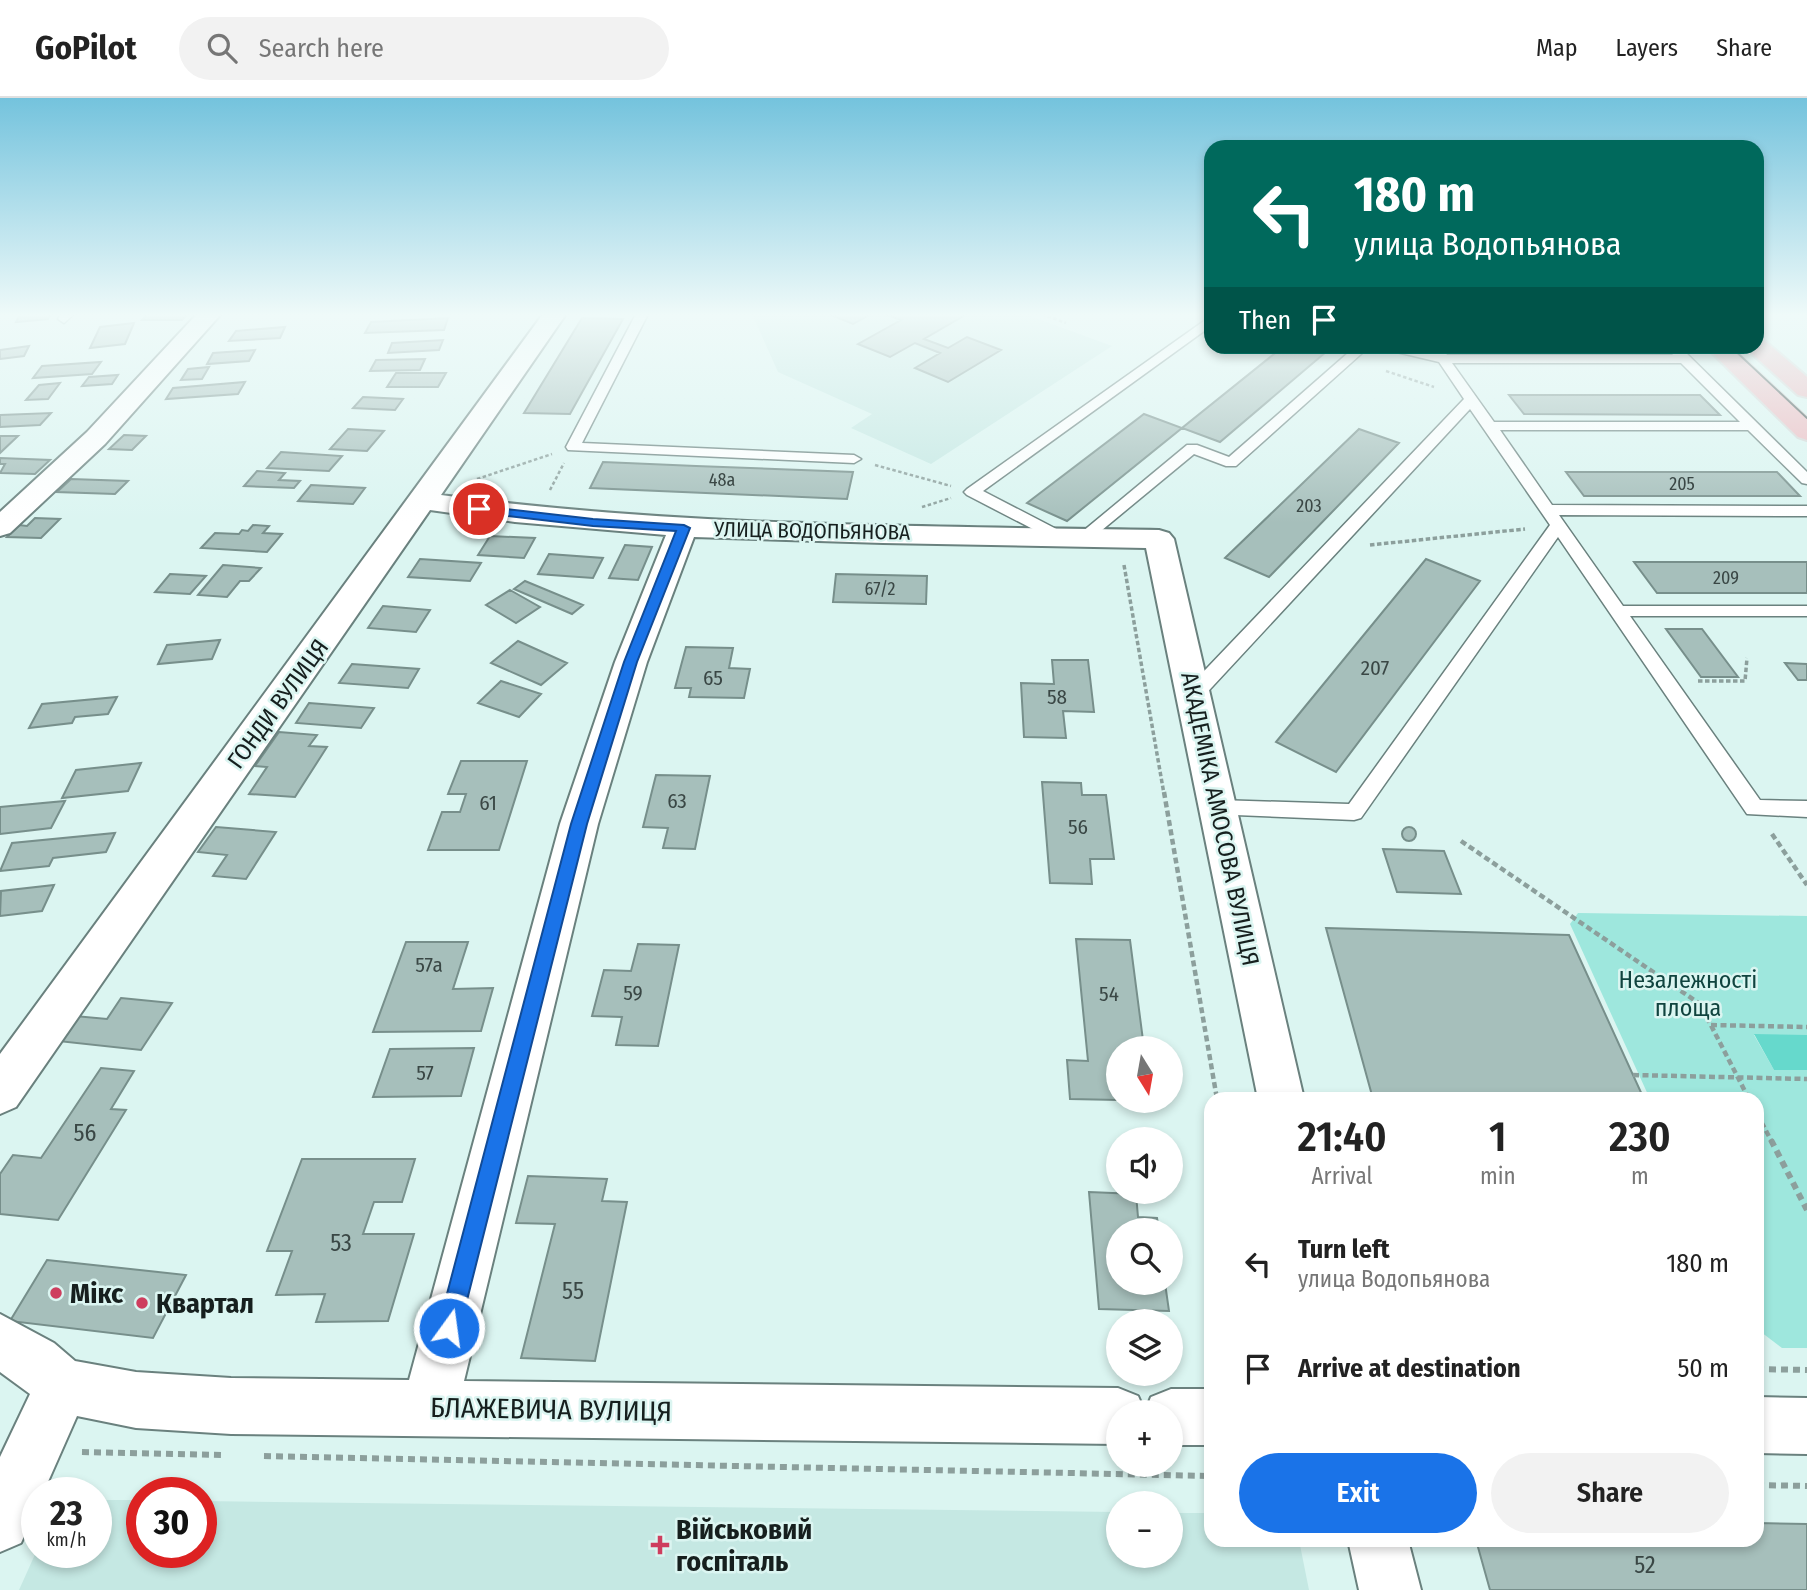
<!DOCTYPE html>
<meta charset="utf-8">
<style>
body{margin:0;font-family:"Fira Sans Condensed",sans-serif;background:#f2f2f2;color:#222;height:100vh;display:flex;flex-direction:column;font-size:26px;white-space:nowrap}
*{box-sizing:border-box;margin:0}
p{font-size:23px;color:#767676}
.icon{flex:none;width:38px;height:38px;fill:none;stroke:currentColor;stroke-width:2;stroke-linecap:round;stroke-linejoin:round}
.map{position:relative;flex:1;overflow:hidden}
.details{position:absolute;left:1204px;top:994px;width:560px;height:455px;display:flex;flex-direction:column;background:#fff;border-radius:21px;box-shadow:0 4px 10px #0003}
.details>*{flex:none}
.guide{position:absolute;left:1204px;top:42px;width:560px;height:214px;border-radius:21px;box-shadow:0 4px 10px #0003;background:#00695c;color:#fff;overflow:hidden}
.needle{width:46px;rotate:169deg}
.tools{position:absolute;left:1106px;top:938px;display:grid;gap:14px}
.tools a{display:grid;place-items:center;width:77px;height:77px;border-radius:50%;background:#fff;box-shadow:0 4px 10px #0003;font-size:35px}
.speed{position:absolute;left:21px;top:1379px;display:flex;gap:14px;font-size:35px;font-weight:700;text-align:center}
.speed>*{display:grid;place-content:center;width:91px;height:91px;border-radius:50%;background:#fff;box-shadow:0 4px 10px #0003;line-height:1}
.speed small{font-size:18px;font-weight:400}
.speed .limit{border:10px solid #d22;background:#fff;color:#111}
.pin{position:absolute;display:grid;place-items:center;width:60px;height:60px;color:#fff;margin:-30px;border:4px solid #fff;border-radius:50%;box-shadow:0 2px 7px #0007}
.me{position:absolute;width:77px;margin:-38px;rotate:14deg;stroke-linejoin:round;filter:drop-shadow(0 0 5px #0008)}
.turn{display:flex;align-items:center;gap:24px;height:147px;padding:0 35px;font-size:32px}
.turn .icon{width:91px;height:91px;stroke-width:2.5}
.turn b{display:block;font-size:49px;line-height:60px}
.then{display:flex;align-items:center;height:66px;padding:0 35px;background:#0003;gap:14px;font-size:26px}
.eta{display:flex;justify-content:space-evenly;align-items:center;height:119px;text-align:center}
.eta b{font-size:42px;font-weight:600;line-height:49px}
.button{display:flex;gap:14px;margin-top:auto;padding:14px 35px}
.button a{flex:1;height:80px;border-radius:42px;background:#1a73e8;color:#fff;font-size:28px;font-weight:600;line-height:80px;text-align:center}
.button a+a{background:#f2f2f2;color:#222}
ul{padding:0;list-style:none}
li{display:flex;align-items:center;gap:21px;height:105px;padding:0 35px}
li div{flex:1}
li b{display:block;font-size:26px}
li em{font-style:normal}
header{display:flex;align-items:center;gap:42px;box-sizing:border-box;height:98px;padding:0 35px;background:#fff;border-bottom:2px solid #e0e0e0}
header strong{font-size:33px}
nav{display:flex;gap:38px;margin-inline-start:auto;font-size:24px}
.search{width:490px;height:63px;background:#f2f2f2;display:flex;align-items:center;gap:18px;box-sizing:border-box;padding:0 24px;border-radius:38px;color:#767676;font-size:26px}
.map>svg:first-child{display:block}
.built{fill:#c5e8e3}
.green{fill:#9ee7dd}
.water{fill:#66d9cc}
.building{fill:#a6bfbb;stroke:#778f8b;stroke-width:2}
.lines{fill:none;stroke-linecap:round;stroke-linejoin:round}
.service-casing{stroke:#6a817e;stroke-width:3}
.minor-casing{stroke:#6a817e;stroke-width:4}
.primary-casing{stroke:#d5d7d6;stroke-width:4}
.path-far3{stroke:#8c9f9c;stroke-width:2.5;stroke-dasharray:3.5 2.5;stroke-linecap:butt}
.path-far2{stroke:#8c9f9c;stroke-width:3.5;stroke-dasharray:4.5 2.5;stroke-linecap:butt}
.path-far1{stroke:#8c9f9c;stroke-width:4.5;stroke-dasharray:6 3.5;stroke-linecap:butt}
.path{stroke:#8c9f9c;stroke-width:6;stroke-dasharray:7 5;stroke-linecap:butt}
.service{fill:#fff;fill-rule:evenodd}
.minor{fill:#fff;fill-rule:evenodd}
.primary{fill:#edb9bf;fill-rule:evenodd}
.tram{stroke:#424f4e;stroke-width:2}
.route{fill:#1a73e8;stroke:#114b97;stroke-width:2}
.poi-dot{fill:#ce3e5e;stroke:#dbf5f1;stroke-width:2.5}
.labels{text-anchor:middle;stroke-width:5;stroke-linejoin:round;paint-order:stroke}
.far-number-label{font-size:18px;fill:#3a4745}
.far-street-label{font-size:21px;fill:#161f1e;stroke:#dbf5f1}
.number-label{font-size:21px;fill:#3a4745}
.street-label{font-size:24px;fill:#161f1e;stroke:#dbf5f1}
.park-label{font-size:24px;fill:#10443f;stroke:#dbf5f1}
.near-number-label{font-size:24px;fill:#3a4745}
.near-poi-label{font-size:28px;font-weight:bold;fill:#161f1e;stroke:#dbf5f1;text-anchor:start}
.near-street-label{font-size:28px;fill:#161f1e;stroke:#dbf5f1}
</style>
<header>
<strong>GoPilot</strong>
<div class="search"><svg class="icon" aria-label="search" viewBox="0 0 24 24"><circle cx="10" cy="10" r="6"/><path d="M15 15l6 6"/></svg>Search here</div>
<nav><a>Map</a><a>Layers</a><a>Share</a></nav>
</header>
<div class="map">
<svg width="1807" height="1492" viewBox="0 0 1807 1492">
<rect width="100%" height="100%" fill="#dbf5f1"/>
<path class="built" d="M752,216H1025L1112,248L931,366L851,330L872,316L778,274Z
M96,1402H142V1454H201V1403L1118,1414V1458H1171V1415H1211V1442H1299L1309,1492H19L37,1452V1454H96Z"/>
<path class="green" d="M1578,815L1807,818V937H1754L1774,972H1807V1250H1782L1757,1231V1001H1650L1570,826Z"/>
<path class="water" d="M1754,936L1807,937V972H1774Z"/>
<path class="building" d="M20,216H50L48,221L16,224Z
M148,216H187L182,222H142Z
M829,216H871L853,226Z
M885,216H963L965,217L924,241L948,250L967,239L1001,252L948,284L915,270L940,255L915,245L890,259L858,246L901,222Z
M448,220L444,232L365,235L371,224Z
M582,220L623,221L570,316L524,315Z
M134,225L125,246L90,250L100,229Z
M285,229L280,240L229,243L236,233Z
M443,242L439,252L388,255L392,245Z
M29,248L24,258L0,261V252Z
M1284,248H1333L1220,344L1182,330Z
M1473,248H1653L1655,250H1474Z
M255,252L249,263L207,266L213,255Z
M425,261L420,272L370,273L376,262Z
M101,264L92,276L33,280L42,268Z
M209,269L202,281L181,282L188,271Z
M396,275H446L438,289H387Z
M118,277L112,286L82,288L89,279Z
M245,284L238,296L166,301L173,290Z
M60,285L48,301L26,302L39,287Z
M1509,297H1700L1720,317L1524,316Z
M363,299L403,301L395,312L353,310Z
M51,315L40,327L0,329V317Z
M1144,316L1182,330L1067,423L1027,405Z
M348,331L384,333L367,353L330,351Z
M1359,331L1399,345L1269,479L1225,460Z
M124,337L146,338L132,352L109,351Z
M0,338H18L0,355Z
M281,354L342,358L329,373L267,370Z
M0,360L50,362L35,376L0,375L5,366H0Z
M603,364L696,368L853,374L847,401L590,390Z
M257,373L285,375L279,382L300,383L294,390L244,388Z
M1566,374H1777L1800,398H1584Z
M71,381L128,383L115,396L57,394Z
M311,387L365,390L353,406L298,403Z
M35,420L60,421L41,440L7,439L19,427L27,428Z
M253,427L269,428L263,435L282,436L267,454L201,450L215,435L239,436L242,432L248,433Z
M490,438L535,440L524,460L478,457Z
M625,447L652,449L638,482L609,480Z
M549,456L603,460L593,480L538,476Z
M420,461L481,465L470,483L408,479Z
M1426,461L1480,483L1336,674L1276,644Z
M1634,464H1807V495H1657Z
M223,467L261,470L249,483H240L227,499L198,497Z
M170,476L206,478L190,496L155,494Z
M836,476L927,478L926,506L833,504Z
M525,483L583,507L572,516L514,491Z
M510,492L540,509L516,525L486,507Z
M383,508L430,512L416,534L368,530Z
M1666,531H1702L1738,579H1701Z
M220,542L212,561L158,566L167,547Z
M518,543L567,565L541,587L491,565Z
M686,549L733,550L729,570L750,571L744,600L689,599L691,590H675Z
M1052,562H1088L1094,614L1063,613L1066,640L1024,639L1021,585L1054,586Z
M1785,565L1807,566V582H1798Z
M352,566L419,571L408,590L339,585Z
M501,583L541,596L519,619L478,605Z
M117,599L108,616L75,619L72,625L29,630L42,606Z
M309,605L374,610L361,630L296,625Z
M279,634L317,637L309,648L327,649L295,699L249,696L267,669L255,668Z
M461,663H527L499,752H428L442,714H460L466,696H448Z
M141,665L128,693L62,700L76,672Z
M656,677L710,678L695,751L663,750L668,730L643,729Z
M1042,684L1081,685L1082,697H1106L1114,761H1090L1092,786L1050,785Z
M65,703L51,730L0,736V709Z
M1402 736a7 7 0 1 1 14 0a7 7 0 1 1-14 0Z
M216,729L276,734L246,781L213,778L227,757L198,754Z
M115,735L106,754L53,760L49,768L0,773L12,745Z
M1383,751L1444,753L1461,796L1397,794Z
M54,787L42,813L0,818L1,793Z
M1326,830L1569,837L1644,1001H1373Z
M1076,841L1130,842L1144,950H1118V1002L1070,1001L1067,962L1088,963Z
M406,844H468L453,891L493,890L481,933L373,934Z
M638,846L679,847L658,948L616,947L622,919L592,918L604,872L631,873Z
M121,900L172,905L141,952L58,943L75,918L107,921Z
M474,950L461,998L373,999L390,951Z
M101,970L134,973L111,1011L126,1012L58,1122L0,1116V1076L13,1057L41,1060Z
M302,1061H415L402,1104H374L363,1136H414L388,1223L316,1224L325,1196L276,1197L292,1153H267Z
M528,1078L607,1081L602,1103L627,1104L595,1263L521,1260L555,1126L516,1125Z
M1089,1094L1136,1096L1138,1119L1157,1120L1159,1132H1118V1185H1165L1169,1213L1099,1211Z
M47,1162L186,1177L153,1240L10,1223Z
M1757,1425L1807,1426V1492H1490L1476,1442H1757Z"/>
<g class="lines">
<defs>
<path id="service" d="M61,216H74L64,225L58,221Z
M636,216H648L582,345L854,357L861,361L854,365L568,352L566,349Z
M1211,218V228L983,393L1064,435L1066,438L1064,441H1052L967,397L964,394L967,391Z
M1356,248H1370L1236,368H1226L1194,356L1090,442H1078L1076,439L1187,347H1197L1229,359Z
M1371,248H1399L1433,255L1428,248H1441L1447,257H1673L1668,251L1679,248L1807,374V386L1802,385L1748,332H1500L1552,407L1807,408V418L1559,417L1623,508H1807V518H1630L1760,702L1807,703V719L1747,716L1558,439L1361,720L1354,722L1211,716L1208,710L1211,704L1218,702L1349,706L1550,427L1470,311L1200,602H1186L1184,597L1186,592L1464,301L1439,264ZM1452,265H1681L1740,324H1494Z"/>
<path id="minor" d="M197,216H221L105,346L10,435L0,438V414L87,334Z
M543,216H566L441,397C679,429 919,428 1159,432L1169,435L1174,441L1304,1001H1258L1146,450L883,445L694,439L647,564L598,726L464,1283L1118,1290L1138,1298L1145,1314H1118V1346L231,1336L136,1330L77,1318L43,1395H37V1409L21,1445L0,1454V1359L30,1296L0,1274V1216L54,1245L75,1263L136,1274L231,1280L409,1282L560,726L615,564L666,437L515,424L430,412L16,1009L0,1016V956Z
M1171,1291H1211V1347H1171V1314H1145L1151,1299Z
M1757,1299L1807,1300V1356L1757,1355Z
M1348,1442H1408L1421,1492H1359Z"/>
<path id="primary" d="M1757,241L1765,243L1807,279V299L1798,297L1749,253L1746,248H1757Z
M1705,248H1730L1807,320V342L1798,339Z"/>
</defs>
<use href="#service" class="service-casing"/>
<use href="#minor" class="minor-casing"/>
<use href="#primary" class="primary-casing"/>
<path class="path-far3" d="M1042,216L1066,225
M1386,273L1434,289
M875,367L951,388
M477,381L552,356
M550,392L564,365
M922,409L951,400"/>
<path class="path-far2" d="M1370,447L1525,431
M1124,467L1164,696
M1698,583H1745L1747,560"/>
<path class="path-far1" d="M1164,694L1217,1001
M1772,736L1807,787
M1461,743L1700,906L1749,1001
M1711,927L1807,929
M1633,977L1807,981
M1757,1016L1772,1044"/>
<path class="path" d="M1771,1042L1807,1112
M1757,1271L1807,1272
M82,1354L223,1357
M264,1358L1211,1378
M1757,1387L1807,1388"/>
<use href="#service" class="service"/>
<use href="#minor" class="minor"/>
<use href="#primary" class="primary"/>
<path class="tram" d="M1730,248L1807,320"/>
</g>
<linearGradient id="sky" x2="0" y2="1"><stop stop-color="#74c3dd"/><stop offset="0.51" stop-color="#effaf9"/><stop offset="1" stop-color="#effaf9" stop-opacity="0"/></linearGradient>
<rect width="1807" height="425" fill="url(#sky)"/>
<path class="route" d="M479,408L593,421L684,427L690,430L637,564L587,726L460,1230L457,1238L449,1241L441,1238L438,1230L571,726L624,564L676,433L593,428L475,414L473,411Z"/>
<g class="poi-dot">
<circle cx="56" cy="1195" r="7"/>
<circle cx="142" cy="1205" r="7"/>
<path d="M656.5 1436.5h7v7h7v7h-7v7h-7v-7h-7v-7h7z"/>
</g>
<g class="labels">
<g class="far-number-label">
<text x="722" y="388">48а</text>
<text x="1682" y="392">205</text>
<text x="1309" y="414">203</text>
<text x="1726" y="486">209</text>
<text x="880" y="497">67/2</text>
</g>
<g class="far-street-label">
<text transform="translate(812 433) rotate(1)" y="7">УЛИЦА ВОДОПЬЯНОВА</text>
</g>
<g class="number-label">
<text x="1375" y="577">207</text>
<text x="713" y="587">65</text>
<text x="1057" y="606">58</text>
<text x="677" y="710">63</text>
<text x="488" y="712">61</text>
<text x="1078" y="736">56</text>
<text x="429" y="874">57а</text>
<text x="633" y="902">59</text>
<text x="1109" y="903">54</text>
<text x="425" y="982">57</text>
</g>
<g class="street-label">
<text transform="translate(278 606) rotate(-54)" y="8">ГОНДИ ВУЛИЦЯ</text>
<text transform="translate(1220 721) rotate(78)" y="8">АКАДЕМІКА АМОСОВА ВУЛИЦЯ</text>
</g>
<g class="park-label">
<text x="1688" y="890">Незалежності<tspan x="1688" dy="28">площа</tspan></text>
</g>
<g class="near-number-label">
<text x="85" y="1043">56</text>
<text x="341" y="1153">53</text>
<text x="573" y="1201">55</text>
<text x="1645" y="1475">52</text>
</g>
<g class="near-poi-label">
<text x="70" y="1205">Мікс</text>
<text x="156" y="1215">Квартал</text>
<text x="676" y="1441">Військовий<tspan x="676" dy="32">госпіталь</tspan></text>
</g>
<g class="near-street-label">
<text transform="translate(551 1311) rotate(1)" y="10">БЛАЖЕВИЧА ВУЛИЦЯ</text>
</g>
</g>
</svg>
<div class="tools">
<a><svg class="needle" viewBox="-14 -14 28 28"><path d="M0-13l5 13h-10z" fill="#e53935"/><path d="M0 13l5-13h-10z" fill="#767676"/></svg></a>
<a><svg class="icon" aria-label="sound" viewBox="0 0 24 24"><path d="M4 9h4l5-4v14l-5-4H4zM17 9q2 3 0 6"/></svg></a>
<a><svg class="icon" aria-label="search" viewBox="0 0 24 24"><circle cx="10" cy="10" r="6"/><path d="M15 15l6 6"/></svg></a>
<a><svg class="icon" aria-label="layers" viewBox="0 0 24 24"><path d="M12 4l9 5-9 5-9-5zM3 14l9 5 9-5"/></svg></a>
<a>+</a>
<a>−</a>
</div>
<div class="speed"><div>23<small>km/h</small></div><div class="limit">30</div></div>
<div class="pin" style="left:479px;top:411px;background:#d93025"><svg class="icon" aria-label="arrive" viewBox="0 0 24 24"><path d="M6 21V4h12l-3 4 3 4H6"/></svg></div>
<svg class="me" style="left:449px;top:1230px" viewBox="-20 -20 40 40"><circle r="17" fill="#1a73e8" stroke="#fff" stroke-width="3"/><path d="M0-11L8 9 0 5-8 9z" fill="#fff"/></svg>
<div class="guide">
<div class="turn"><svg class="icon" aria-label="left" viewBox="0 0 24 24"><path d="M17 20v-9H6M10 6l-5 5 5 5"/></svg><div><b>180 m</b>улица Водопьянова</div></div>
<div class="then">Then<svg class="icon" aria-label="arrive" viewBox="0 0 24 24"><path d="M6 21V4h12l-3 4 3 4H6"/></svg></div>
</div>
<section class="details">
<div class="eta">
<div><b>21:40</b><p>Arrival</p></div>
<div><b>1</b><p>min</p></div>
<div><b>230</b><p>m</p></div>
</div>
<ul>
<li><svg class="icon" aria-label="left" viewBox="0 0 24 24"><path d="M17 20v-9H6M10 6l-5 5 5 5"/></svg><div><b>Turn left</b><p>улица Водопьянова</p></div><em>180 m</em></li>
<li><svg class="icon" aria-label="arrive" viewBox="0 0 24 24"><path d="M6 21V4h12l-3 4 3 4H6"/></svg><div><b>Arrive at destination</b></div><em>50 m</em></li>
</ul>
<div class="button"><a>Exit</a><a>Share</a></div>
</section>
</div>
